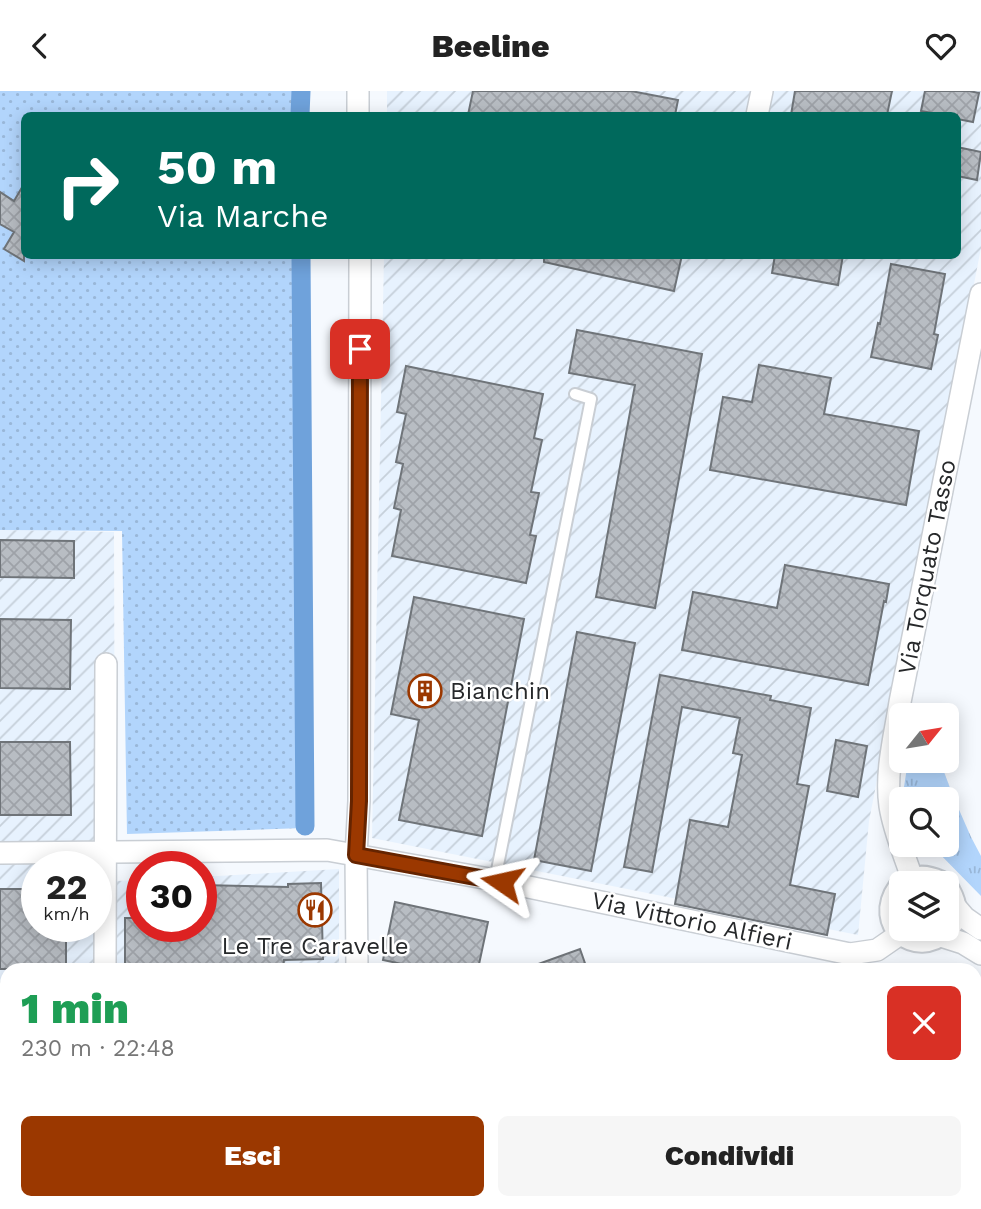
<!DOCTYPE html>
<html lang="it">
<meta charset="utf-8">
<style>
body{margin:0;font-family:"Work Sans",sans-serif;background:#f6f6f6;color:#222;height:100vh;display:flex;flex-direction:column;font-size:26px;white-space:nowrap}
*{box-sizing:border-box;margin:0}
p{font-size:23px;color:#767676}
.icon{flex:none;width:38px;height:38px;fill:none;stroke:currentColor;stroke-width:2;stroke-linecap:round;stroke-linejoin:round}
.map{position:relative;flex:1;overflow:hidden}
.side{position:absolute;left:0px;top:872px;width:982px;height:247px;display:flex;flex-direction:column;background:#fff;border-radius:21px 21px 0 0;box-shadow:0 4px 18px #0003}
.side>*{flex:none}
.guide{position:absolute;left:21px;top:21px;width:940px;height:147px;border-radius:10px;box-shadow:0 4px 18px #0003;background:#00695c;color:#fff;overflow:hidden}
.needle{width:46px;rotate:60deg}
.buttons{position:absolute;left:889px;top:612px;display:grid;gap:14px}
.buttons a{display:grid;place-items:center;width:70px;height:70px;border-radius:10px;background:#fff;box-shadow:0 4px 18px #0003;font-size:35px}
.speed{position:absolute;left:21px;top:760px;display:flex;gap:14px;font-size:35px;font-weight:700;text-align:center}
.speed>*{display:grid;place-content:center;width:91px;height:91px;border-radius:50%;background:#fff;box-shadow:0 4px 18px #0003;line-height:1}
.speed small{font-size:18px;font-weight:400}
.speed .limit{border:10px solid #d22;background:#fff;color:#111}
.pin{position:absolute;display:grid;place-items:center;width:60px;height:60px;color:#fff;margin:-30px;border-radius:14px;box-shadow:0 4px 10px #0006}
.me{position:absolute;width:77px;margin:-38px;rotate:281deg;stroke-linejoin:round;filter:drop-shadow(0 0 5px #0008)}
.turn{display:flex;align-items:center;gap:24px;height:147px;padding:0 21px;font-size:32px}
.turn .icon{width:91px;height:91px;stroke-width:2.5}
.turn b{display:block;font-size:49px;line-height:60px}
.round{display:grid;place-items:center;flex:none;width:74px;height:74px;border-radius:10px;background:#f6f6f6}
.head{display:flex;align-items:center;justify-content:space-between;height:119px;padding:0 21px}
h1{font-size:42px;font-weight:800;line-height:52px;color:#1e9e55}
.button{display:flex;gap:14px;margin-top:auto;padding:14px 21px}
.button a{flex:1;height:80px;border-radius:10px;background:#9b3800;color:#fff;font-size:28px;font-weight:800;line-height:80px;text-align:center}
.button a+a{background:#f6f6f6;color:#222}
header{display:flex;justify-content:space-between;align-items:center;height:91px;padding:0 21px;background:#fff;font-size:32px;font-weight:800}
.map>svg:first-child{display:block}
.industrial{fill:url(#industrial-furrows);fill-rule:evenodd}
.park{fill:url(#park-tufts)}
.garden{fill:url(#garden-dots)}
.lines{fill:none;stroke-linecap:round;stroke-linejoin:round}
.canal{stroke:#6fa2db;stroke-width:19}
.building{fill:url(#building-cross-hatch);stroke:#6f7479;stroke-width:2}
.service-casing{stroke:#c9ced4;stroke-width:14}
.minor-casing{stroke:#c9ced4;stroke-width:24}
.tertiary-casing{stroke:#c9ced4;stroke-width:30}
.service{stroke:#fff;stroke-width:10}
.minor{stroke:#fff;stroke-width:21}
.tertiary{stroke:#fff;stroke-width:26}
.route-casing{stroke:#652400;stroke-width:18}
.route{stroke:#9b3800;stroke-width:12}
.labels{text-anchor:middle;stroke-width:5;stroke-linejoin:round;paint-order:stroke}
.street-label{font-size:24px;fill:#26282a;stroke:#fff}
.poi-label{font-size:24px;fill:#26282a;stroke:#fff;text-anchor:start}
</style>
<header><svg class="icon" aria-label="back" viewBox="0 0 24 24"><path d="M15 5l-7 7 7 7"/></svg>Beeline<svg class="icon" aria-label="heart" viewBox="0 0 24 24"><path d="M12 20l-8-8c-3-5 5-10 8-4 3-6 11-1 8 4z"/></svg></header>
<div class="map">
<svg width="981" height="1118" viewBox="0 0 981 1118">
<defs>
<pattern id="industrial-furrows" width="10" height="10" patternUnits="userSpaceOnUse" patternTransform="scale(1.75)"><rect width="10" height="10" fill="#e7f2fe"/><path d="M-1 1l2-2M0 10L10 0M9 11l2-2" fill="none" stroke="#c6d0da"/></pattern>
<pattern id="park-tufts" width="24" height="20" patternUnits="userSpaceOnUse" patternTransform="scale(1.75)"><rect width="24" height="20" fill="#b2d5fc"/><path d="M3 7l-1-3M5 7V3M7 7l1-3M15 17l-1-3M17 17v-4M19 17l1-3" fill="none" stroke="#99b7d8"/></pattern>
<pattern id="garden-dots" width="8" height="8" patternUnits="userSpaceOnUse" patternTransform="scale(1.75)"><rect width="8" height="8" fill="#b2d5fc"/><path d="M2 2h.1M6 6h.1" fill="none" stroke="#99b7d8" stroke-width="1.8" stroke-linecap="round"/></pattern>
<pattern id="building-cross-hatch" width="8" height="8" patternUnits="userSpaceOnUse" patternTransform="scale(1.75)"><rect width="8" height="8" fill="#b8bdc3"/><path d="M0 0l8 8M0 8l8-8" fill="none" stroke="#9ea2a8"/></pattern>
</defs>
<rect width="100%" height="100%" fill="#f5f9fe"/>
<path class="industrial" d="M387,0H981V157L869,730L858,844L372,747L384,165L957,164V24H387Z
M0,439L114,441L115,790L142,789V835H201V786L339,778V878H7V1111H341V1116L75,1115L74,1118H0ZM37,775H96V835H37Z"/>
<path class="park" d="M908,670H940L953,705L971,746L981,765V805L931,754H947V709H902Z"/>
<path class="garden" d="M0,0H298L299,24H24V164L300,165L304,737L127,743L122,440L0,439Z"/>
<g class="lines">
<path class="canal" d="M300,24L301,0
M301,164L305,735"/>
</g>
<path class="building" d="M473,0H631L678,9L675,24H468Z
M795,0H892L887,24H791Z
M925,0H969L979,2L973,31L957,28V24H943L921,20Z
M957,56L981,61L977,89L957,85Z
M24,93V170L4,158L14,141L0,133V101L14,110Z
M544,164H682L674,200L544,171Z
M775,164H843L838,194L772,182Z
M891,173L945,183L934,243L938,244L931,278L871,266L878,232L880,233Z
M577,239L702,263L655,517L596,506L635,294L569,282Z
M759,274L831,287L824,323L919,340L906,414L710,379L723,306L752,311Z
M406,275L543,303L534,347L542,349L531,401L539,402L530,444L536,445L526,492L392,465L401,419L394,417L403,373L396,371L406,323L397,321Z
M0,449L74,450V487L0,486Z
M785,474L889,493L886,511L884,510L868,594L682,559L693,501L777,517Z
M414,506L524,528L482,745L399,729L419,629L391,623Z
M0,528L71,529L70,598L0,597Z
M577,541L635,552L591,780L534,769Z
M660,584L771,605L770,609L811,617L797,693L809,695L790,794L835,803L827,844L675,813L690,729L728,736L742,664L733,662L740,627L682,616L652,781L624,776Z
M836,649L867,655L858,706L827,700Z
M0,651H70L71,724H0Z
M321,792L323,868L284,869L283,878H125V827H142V835H201V794L288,796V793Z
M0,798H37V835H66V878H0Z
M395,811L488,831L478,878H425L383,869Z
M580,858L587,878H530V876Z"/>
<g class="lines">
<defs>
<path id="service" d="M495,789L591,308L575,303
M481,1118L482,1111
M652,1118L653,1111"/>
<path id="minor" d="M358,24V0
M757,24L762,0
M0,762L327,759L495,789L850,863L877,859L903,841
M913,790C905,765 894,741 890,715C885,681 895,644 900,611L981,203
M953,813L965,827L981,838
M938,844L963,852L981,863
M105,878L106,573
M357,878L356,764L359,710L360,164
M975,1111L981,1113
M104,1118V1111
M357,1118V1111
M882,1118L893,1111"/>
<path id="tertiary" d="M908,793C918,786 928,788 939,793
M901,798C876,833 917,864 944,838
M947,801C954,814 955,823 947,836"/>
</defs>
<use href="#service" class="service-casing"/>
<use href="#minor" class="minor-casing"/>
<use href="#tertiary" class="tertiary-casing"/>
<use href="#service" class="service"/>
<use href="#minor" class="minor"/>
<use href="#tertiary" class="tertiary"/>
</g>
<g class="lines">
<defs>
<path id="route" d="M360,258L359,710L356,764L502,791"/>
</defs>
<use href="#route" class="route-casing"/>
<use href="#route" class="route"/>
</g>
<defs>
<symbol id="building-ring" viewBox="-11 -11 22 22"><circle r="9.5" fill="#fff" stroke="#9b3800" stroke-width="1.5"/><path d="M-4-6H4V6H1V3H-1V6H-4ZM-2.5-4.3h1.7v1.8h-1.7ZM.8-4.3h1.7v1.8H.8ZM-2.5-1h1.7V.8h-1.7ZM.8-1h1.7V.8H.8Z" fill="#9b3800"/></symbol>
<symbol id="restaurant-ring" viewBox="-11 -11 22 22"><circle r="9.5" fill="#fff" stroke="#9b3800" stroke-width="1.5"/><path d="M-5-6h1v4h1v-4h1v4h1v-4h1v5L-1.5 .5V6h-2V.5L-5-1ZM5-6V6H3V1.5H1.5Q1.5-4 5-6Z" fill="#9b3800"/></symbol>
</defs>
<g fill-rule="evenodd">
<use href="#building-ring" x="406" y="581" width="38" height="38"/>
<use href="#restaurant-ring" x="296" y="800" width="38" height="38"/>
</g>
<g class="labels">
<g class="street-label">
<text transform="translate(927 476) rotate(-79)" y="8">Via Torquato Tasso</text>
<text transform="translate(692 830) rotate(12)" y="8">Via Vittorio Alfieri</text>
</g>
<g class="poi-label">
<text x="450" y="608">Bianchin</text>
<text x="315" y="863" text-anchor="middle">Le Tre Caravelle</text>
</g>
</g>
</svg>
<div class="buttons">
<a><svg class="needle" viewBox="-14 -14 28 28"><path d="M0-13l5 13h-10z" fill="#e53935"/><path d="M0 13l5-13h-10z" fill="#767676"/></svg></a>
<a><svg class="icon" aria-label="search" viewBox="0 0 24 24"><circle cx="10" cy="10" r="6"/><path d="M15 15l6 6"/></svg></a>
<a><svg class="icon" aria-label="layers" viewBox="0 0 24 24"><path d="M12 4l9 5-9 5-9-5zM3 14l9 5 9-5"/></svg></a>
</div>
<div class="speed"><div>22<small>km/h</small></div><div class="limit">30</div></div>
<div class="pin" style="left:360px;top:258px;background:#d93025"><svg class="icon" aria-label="arrive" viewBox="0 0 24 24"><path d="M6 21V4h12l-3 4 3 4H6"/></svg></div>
<svg class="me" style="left:502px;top:791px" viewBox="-20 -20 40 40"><path d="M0-17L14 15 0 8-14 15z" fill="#9b3800" stroke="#fff" stroke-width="4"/></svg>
<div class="guide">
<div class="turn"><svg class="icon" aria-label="right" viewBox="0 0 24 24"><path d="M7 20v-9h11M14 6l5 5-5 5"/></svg><div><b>50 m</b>Via Marche</div></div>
</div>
<section class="side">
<div class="head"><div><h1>1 min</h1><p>230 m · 22:48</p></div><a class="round" style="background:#d93025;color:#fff"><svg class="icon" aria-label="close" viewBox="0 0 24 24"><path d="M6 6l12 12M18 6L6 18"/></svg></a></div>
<div class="button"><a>Esci</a><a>Condividi</a></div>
</section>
</div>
